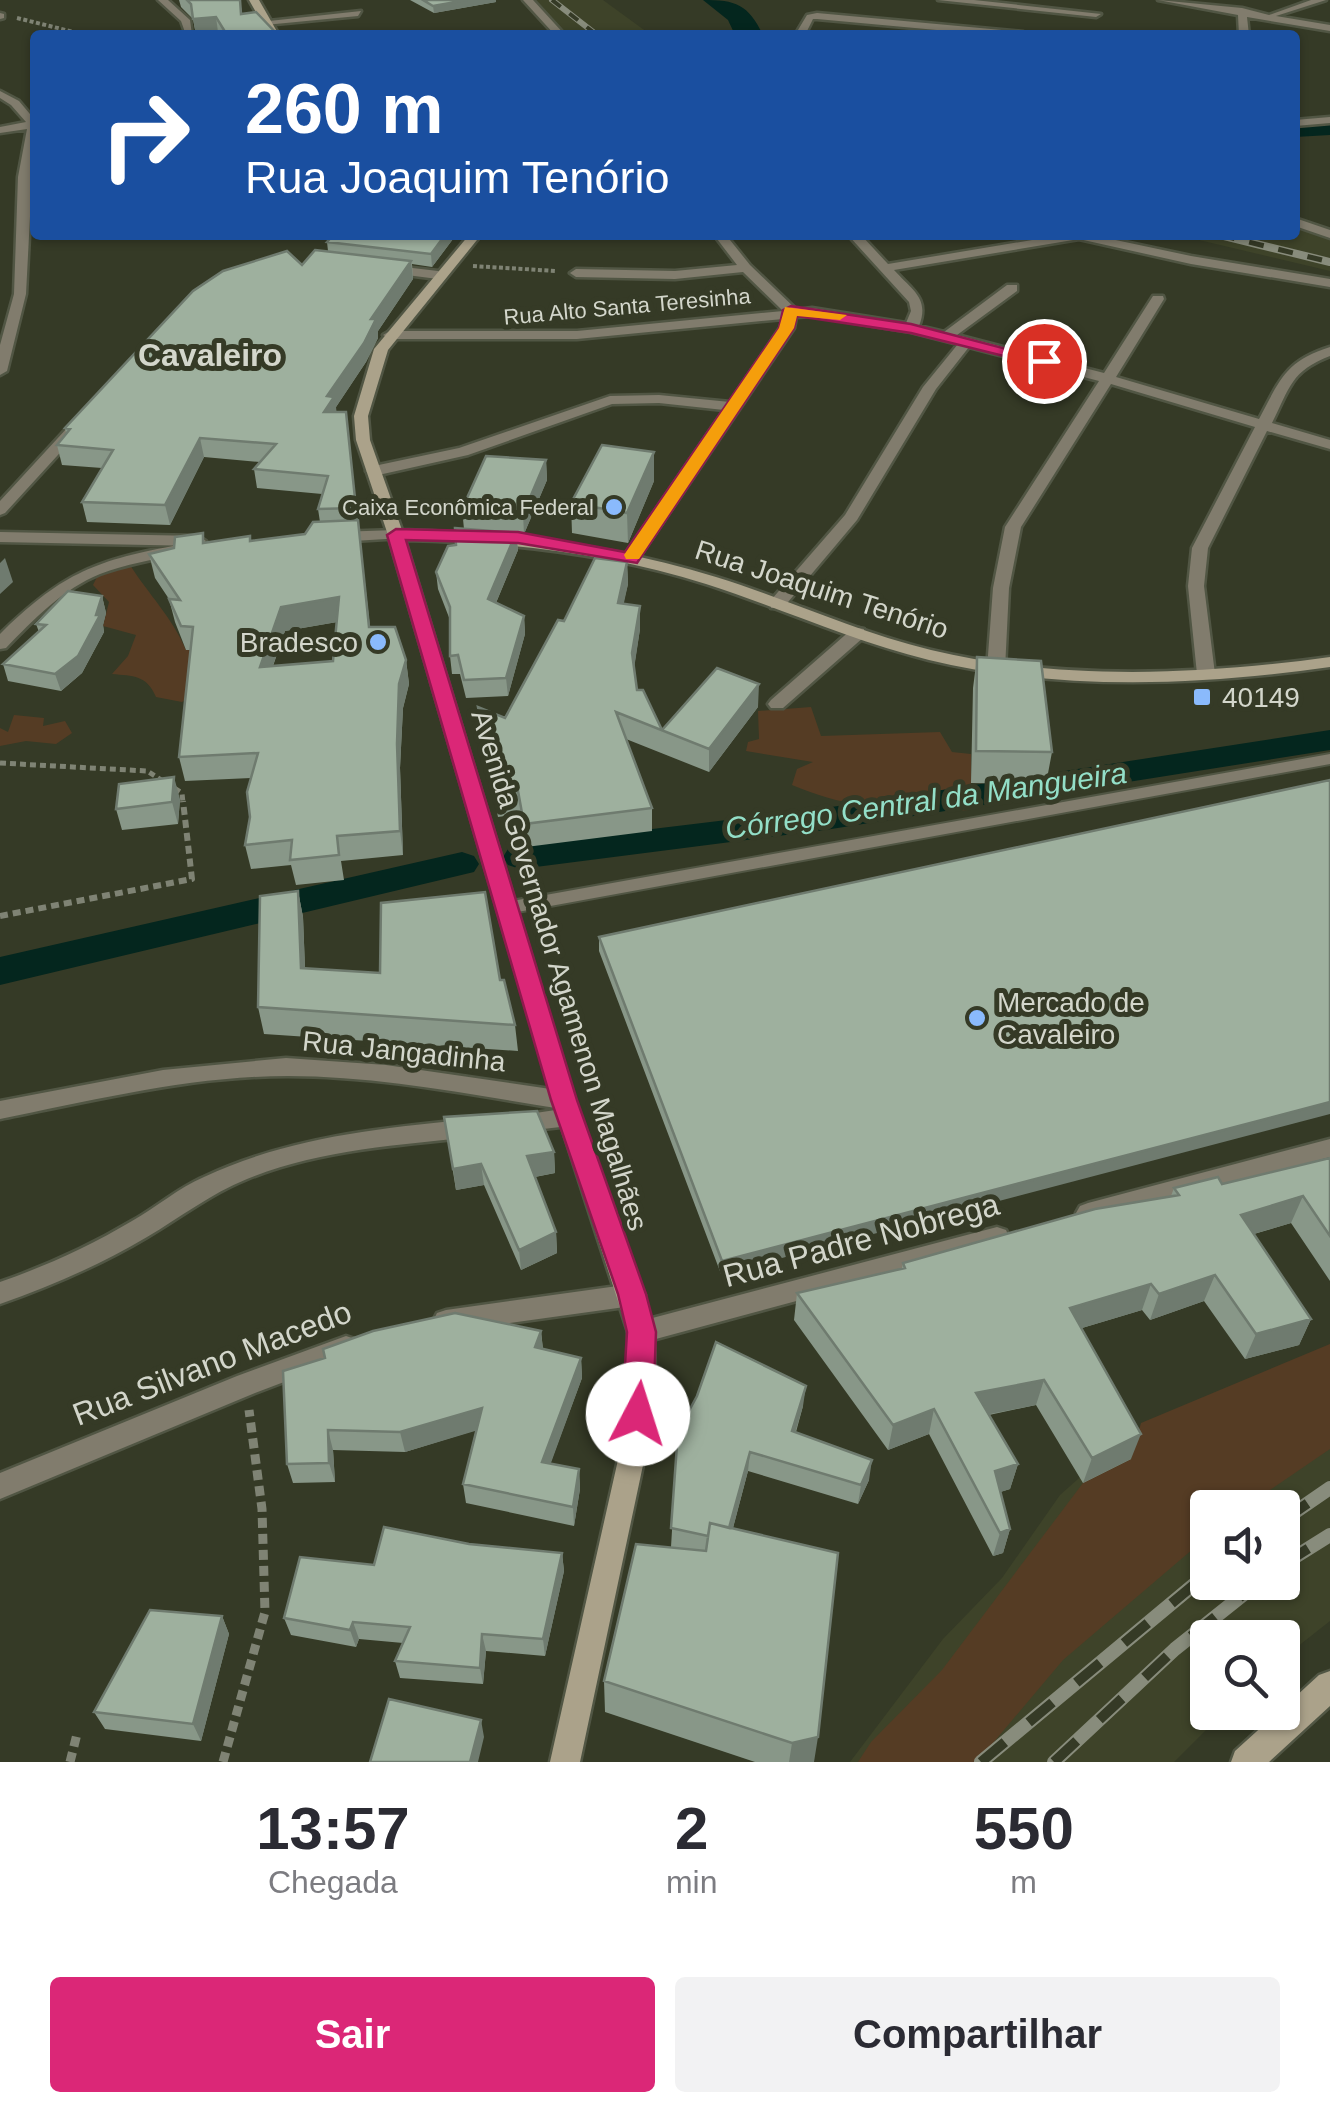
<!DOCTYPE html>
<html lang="pt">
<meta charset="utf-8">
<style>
body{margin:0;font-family:Helvetica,sans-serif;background:#f2f2f3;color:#2b2b33;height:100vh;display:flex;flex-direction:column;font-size:38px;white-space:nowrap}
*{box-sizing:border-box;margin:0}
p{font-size:32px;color:#7c7c81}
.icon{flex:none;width:55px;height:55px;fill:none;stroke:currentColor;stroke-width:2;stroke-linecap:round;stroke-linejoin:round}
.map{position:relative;height:1762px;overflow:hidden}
.side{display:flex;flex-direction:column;background:#fff;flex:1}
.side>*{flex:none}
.hud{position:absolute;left:30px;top:30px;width:1270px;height:210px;border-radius:10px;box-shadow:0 2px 8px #0004;background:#1a4fa0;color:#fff;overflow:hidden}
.controls{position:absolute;left:1190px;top:1490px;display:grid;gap:20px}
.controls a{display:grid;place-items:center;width:110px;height:110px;border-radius:10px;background:#fff;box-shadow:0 2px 8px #0004;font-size:50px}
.pin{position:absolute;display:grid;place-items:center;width:85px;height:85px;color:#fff;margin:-42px;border:5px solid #fff;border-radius:50%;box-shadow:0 2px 10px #0007}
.me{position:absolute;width:110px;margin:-55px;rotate:5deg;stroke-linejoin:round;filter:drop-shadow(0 0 8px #0008)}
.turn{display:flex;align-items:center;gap:35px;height:210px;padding:0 50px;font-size:45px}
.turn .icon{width:130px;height:130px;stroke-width:2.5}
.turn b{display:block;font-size:70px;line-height:85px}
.eta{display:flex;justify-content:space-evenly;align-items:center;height:170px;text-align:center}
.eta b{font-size:60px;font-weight:700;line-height:70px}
.cta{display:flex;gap:20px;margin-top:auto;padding:20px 50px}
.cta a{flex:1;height:115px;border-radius:10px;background:#db2777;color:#fff;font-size:40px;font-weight:700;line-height:115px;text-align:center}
.cta a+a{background:#f2f2f3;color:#2b2b33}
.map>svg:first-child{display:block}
.built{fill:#3e4329;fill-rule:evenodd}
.green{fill:#553c24}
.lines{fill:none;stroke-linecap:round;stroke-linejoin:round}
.canal{fill:#04261e;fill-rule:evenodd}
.river{fill:#04261e;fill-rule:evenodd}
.lane-casing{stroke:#515644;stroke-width:4}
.street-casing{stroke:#515644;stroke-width:5}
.secondary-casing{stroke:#515644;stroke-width:5}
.path-far3{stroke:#7f8374;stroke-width:4;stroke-dasharray:4 2.5;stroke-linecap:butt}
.path-far2{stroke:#7f8374;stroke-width:5;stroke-dasharray:6 4;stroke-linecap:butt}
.path-far1{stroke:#7f8374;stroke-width:6;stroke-dasharray:8 5;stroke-linecap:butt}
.path{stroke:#7f8374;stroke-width:9;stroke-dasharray:10 6;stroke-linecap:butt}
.lane{fill:#817c6d;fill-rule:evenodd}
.street{fill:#817c6d;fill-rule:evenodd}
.secondary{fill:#aba28a;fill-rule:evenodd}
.rail-far2-casing{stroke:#888c7c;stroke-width:6}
.rail-far1-casing{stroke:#888c7c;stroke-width:8}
.rail-casing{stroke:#888c7c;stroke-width:14}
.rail-far2{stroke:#353a26;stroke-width:4;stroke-dasharray:11;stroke-linecap:butt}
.rail-far1{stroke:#353a26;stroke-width:5;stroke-dasharray:15;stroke-linecap:butt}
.rail{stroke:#353a26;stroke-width:10;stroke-dasharray:31;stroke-linecap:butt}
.wall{fill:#889788;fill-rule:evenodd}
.shaded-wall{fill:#6f7b6f}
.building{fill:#9eb09e;stroke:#6f7b6f;stroke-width:2.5;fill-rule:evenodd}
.route{fill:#db2777;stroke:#8e194d;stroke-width:2.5}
.slow{fill:#f59e0b}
.poi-dot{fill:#8abafc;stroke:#353a26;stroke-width:4}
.labels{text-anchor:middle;stroke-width:10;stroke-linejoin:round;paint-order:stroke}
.far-street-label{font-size:22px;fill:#d3d6cb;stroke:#353a26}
.far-poi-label{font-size:22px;fill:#d3d6cb;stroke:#353a26;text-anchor:end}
.street-label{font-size:28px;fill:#d3d6cb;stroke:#353a26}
.poi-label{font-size:28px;fill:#d3d6cb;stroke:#353a26;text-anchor:start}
.water-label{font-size:30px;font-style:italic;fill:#93dfc8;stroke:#353a26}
.far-district-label{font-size:32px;font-weight:bold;fill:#d3d6cb;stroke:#353a26}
.near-street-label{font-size:32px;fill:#d3d6cb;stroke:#353a26}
</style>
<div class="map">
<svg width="1330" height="1762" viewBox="0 0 1330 1762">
<rect width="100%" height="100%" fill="#353a26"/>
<path class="built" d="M535,0H603L651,35H567Z
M1295,227L1330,237V271L1178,235H1295Z
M1330,1354V1621L1283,1658L1282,1638H1208V1712L1223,1713L1174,1762H850L943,1639L1002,1578L1060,1495L1087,1471ZM1208,1508H1282V1582H1208Z"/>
<path class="green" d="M130,565C149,595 172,617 186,650L219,651L196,692L182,702L156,697C147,675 133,676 112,674L128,656L136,635L103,626L109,602L93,585L97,577Z
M811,707L821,736L940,732L952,752L971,754V810C909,813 850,810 792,785L797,769L813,762L746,751L748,742L759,739L758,711Z
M14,715L44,718L43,726L65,721L72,733L56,744L26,741L0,746V728L8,732Z
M1330,1344V1449L1245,1507L1208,1508L1207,1537L1063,1660L977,1762H858L871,1742L942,1670L1083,1483L1131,1459L1141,1423Z"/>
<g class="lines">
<path class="canal" d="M1330,730V750L825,830L520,869L508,865L503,857L508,849L520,845L825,808Z
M462,852L474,856L479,864L474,872L0,985V957Z"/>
<path class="river" d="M703,0C736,0 748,4 763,35H735L728,20Z
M1330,117V135L1295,137V119Z"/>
<defs>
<path id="lane" d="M1330,754V764L506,914L497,908L506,902Z"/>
<path id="street" d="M158,0H168L190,20L192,35H186L181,21Z
M523,0H533L565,35H555Z
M938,0H974L1101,14L1096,17Z
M1158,0L1242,8L1269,15L1311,0H1326L1276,16L1330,25V31L1247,17L1249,35H1239L1238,15Z
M361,11L358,16L265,25L260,22Z
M0,13L4,14V18L0,19Z
M817,13L1023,32L1028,35H991L817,19H813L805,35H795L807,15Z
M0,91L19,101L35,120L26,294L7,371L0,375V345L14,294L18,177L27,129L0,133V127L26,122L11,105L0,98Z
M1330,117V123L1295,126V120Z
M1295,218L1330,230V238L1295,226Z
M714,235H726L750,265L797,310L812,308L906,323L911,311L909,302L848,235H861L888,264L1062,235H1092L1191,256L1330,279V287L1191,264L1079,239L894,270C912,290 930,298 919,326L944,332L1007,285H1017V291L957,335L1104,373L1153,296H1163L1164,299L1116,377L1259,419C1280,380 1285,361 1330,347V356C1291,371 1290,387 1272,423L1330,440V449L1267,431L1208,548L1204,586L1215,674L1212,678L1206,679L1197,674L1188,586L1192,548L1255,427L1111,384L1021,527L1009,588L1005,669L1002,673H990L987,669L993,588L1005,527L1099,381L969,347L936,389L857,520L783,608H771V600L845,515L923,387L958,344L911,332L812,316L796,317L794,328L636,562H624L622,559L724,410L659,403L612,404L468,455L374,476L366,471L374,466L459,448L610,396L659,395L730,402L780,328L783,319L577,339H390L383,335L390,331H577L783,311L743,272L675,279L576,277L570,273L576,269L675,271L737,265Z
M387,265L438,271L444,275L438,279L383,272V266Z
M73,426L78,427V433L5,513L0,515V501L68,427Z
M396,530L402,532V538L337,542L329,537L337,532Z
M0,532L198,536L206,541L198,546L0,542Z
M173,546L179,548V554C153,560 126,564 100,574C63,589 34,619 6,648L0,649V634C59,576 92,561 173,546Z
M858,628L864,629V637L783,708H771L768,704L771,700L852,629Z
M286,1058L386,1065L564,1091L572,1094L575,1100L572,1106L566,1108L577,1111L580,1117L577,1123L569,1126L517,1132L509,1129L506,1123L509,1117L562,1109C472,1095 380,1076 288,1076C191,1076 95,1100 0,1119V1101L163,1070Z
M473,1119L481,1122L484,1128L481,1134L473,1137C398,1145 317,1150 247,1179C210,1194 181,1217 147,1237C100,1265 51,1286 0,1304V1282C46,1266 90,1246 132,1221C157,1207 178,1188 204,1177C289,1137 381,1128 473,1119Z
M1330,1139V1157L1088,1223L1080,1220L1076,1213L1080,1206L1088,1203Z
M997,1227L1006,1230L1009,1237L1006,1244L997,1247L641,1343L632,1340L628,1332L632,1324L641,1321Z
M632,1284L641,1287L645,1295L641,1303L632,1306L446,1332L437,1329L433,1321L437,1313L446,1310Z
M346,1336L355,1339L359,1347L355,1355L255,1393L0,1499V1473L237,1376Z"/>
<path id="secondary" d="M249,0H259L279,35H269Z
M469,235H481L388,350L368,416L370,440L402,530C508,533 614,545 716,577C788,599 857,632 931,650C1060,681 1200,675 1330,657V667C1198,686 1059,691 929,660C852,641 780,608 706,584C609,553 507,542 405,540L575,1100L654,1332L655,1377L646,1451L580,1762H550L620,1451L629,1377L628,1332L553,1100L388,535L356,440L354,416L374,349Z
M1330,1671V1706L1269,1762H1231L1235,1751L1278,1712H1282V1709L1319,1675Z"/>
</defs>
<use href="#lane" class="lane-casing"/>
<use href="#street" class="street-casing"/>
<use href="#secondary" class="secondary-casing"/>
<path class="path-far3" d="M17,18L86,35
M473,266L556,271"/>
<path class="path-far2" d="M0,763L147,771L182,793L183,803"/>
<path class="path-far1" d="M0,916L192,879L183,801"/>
<path class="path" d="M70,1762L77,1734
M223,1762L265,1612L262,1509L249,1410"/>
<use href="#lane" class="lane"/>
<use href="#street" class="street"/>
<use href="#secondary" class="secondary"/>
<defs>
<path id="rail-far2" d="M552,0L597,35"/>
<path id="rail-far1" d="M1220,235L1330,262"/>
<path id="rail" d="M1282,1521L1330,1488
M1282,1565L1330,1535
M981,1762L1208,1573
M1054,1762L1175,1649L1259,1582"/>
</defs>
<use href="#rail-far2" class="rail-far2-casing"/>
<use href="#rail-far1" class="rail-far1-casing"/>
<use href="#rail" class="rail-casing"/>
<use href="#rail-far2" class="rail-far2"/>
<use href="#rail-far1" class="rail-far1"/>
<use href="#rail" class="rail"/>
</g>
<path class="wall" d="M179,0H240L242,14L278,35H220L218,32L196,35L193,19L181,7Z
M410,0H496V2L434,13Z
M333,235H456L432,267L412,264L413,279L378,331V338L366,362L336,407V412L348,431L370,627L406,660L409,684L403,708L400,768L403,855L341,861L344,880L296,885L291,865L251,869L245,845L250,817L251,778L185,781L179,757L191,650H186L175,622L169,599L155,578L149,554L205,542L251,541L305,534L320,522L318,509L322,494L257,488L254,469L260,462L204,457L170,525L87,522L82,502L102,468L62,465L57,445L66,433L65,428L302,265L328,251L327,242ZM337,622L333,661L273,666L285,631Z
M546,460L547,480L524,534H516L518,550L496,603L524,616L525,634L508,696L466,698L460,674H452L450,656V620L438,589L436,572L456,545L464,529L462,509Z
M654,481L628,543L572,533L571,503Z
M627,562L628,584L623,604L640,629L634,667L637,690L662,730L758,707L709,772L626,739L652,808V831L526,847L519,814L498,817L480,730L478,707L505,718L564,621Z
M102,596L106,613L103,625L104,632L82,673L61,691L8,681L3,664L39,632L36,624Z
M977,657L1052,752L1046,784L971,783L973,688Z
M1330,780L721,1274L599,951V937Z
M180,799L178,824L122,830L116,809Z
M298,891L303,917L305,968L515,1025L518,1051L264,1034L258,1007Z
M444,1117L554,1152L555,1173L535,1177L556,1232L557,1253L521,1270L484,1185L456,1190Z
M1330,1158V1281L1291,1223L1254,1234L1311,1319L1299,1345L1245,1359L1204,1301L1150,1320L1142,1310L1082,1328L1131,1459L1083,1483L1036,1405L989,1415L1018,1464L1010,1489L1000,1492L1010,1529L1003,1553L993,1556L929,1434L888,1450L794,1320L797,1293L902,1268L903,1263L1171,1196L1174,1188L1222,1184Z
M541,1331L543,1349L581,1358L582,1378L550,1464L579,1469L580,1489L574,1526L466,1503L463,1484L476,1430L405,1452L333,1450L335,1482L293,1483L287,1464L283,1371Z
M803,1406L796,1432L869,1480L858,1504L748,1471L733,1528L814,1762H755L605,1712L604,1681L680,1549L671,1547L678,1431Z
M469,1544L562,1553L564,1571L545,1656L486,1651L483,1684L400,1678L395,1661L403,1643L359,1639L356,1647L291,1635L284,1618L374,1565Z
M222,1616L229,1634L201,1741L105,1729L94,1712Z"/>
<path class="shaded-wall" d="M467,0H496V2L434,13L433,6Z
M216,17L218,32L196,35L193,19Z
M445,235H456L432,267L431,254Z
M411,261L413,279L378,331V338L366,362L336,407L337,416L324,412L327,396L371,319Z
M200,438L204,457L170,525L165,505Z
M654,452V481L628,543L627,513Z
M546,460L547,480L524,534L523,514Z
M516,533L518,550L490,617L488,599Z
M5,558L13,582L0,594V563Z
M627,562L628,584L619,626L618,603Z
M102,596L106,613L103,625L104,632L82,673L61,691L55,674L96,615Z
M339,597L343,621L285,631L264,691L260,667L281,607Z
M640,606V629L633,676L632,653Z
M524,616L525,634L508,696L506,678Z
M406,660L409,684L403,708L400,768L403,855L400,831L397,744L399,684Z
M759,684L758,707L709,772V749Z
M174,777L180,799L178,824L172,802Z
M298,891L303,917L306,994L301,968Z
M1330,1102V1114L721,1274L722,1261Z
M554,1152L555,1173L529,1178L527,1156Z
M481,1164L484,1185L456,1190L453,1169Z
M1303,1196L1291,1223L1230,1241L1241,1215Z
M556,1232L557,1253L521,1270L519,1250Z
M1215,1275L1204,1301L1150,1320L1159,1294Z
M1151,1284L1142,1310L1062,1334L1070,1308Z
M1311,1319L1299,1345L1245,1359L1256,1334Z
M541,1331L543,1351L535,1347Z
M581,1358L582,1378L544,1482L542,1462Z
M1044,1380L1036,1405L970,1418L976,1393Z
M806,1386L803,1406L790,1450L792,1431Z
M482,1408L485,1428L405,1452L400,1432Z
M934,1409L929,1434L888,1450L893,1425Z
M328,1430L333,1450L335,1482L329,1463Z
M1141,1434L1131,1459L1083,1483L1092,1458Z
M750,1452L748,1471L725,1558L726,1540Z
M872,1460L869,1480L858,1504L861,1485Z
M1018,1464L1010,1489L988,1496L995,1471Z
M579,1469L580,1489L574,1526L573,1507Z
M1010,1529L1003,1553L993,1556L1000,1533Z
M562,1553L564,1571L545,1656L543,1639Z
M222,1616L229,1634L201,1741L193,1724Z
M353,1622L359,1639L356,1647L350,1630Z
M482,1634L486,1651L483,1684L480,1668Z
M481,1720L484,1737L478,1762H470Z
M818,1737L814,1762H789L792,1743Z"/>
<path class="building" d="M187,0H240L241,14L256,12L278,35H227L216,17L193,19L191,4Z
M423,0H467L433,6Z
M333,235H445L431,254L327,242Z
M315,250L411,261L371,319H376L364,343L327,396L334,397L324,412H346L356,508L318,509L328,476L254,469L276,444L200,438L165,505L82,502L113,450L57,445L70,429L65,428L193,291L223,271L287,251L302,265Z
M602,445L654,452L627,513L571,503Z
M486,456L546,460L523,514L462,509Z
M358,520L369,627H395L406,660L399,684L397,744L400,831L337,836L339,855L290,860L292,840L245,845L250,817L247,792L258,753L179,757L193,627L181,626L169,599L180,600L149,554L174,548L175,537L203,533V543L250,536V541L305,534L313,522ZM339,597L333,661L260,667L281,607Z
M455,528L516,533L488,599L524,616L506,678L464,680L458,655L450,656V607L436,572L448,546L456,545Z
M595,558L627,562L618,603L640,606L632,653L637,690H643L662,730L717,668L759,684L709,749L616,712L652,808L524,824L518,791L496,794L478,707L505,718L558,620L564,621Z
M68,591L102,596L96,615H100L78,656L55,674L3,664L46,625L36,624Z
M977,657L1041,661L1052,752L976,751Z
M174,777L172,802L116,809L119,784Z
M1330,780V1102L722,1261L599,937Z
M298,891L301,968L380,973L381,903L485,892L500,980H504L515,1025L258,1007L260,896Z
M537,1111L554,1152L527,1156L556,1232L519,1250L481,1164L453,1169L444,1117Z
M1330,1158V1236L1303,1196L1241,1215L1311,1319L1256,1334L1215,1275L1159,1294L1151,1284L1070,1308L1141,1434L1092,1458L1044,1380L976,1393L1018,1464L995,1471L1010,1529L1000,1533L934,1409L893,1425L797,1293L905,1268L903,1263L1095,1209L1179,1195L1174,1188L1218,1177L1222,1184Z
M455,1313L541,1331L535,1347L581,1358L542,1462L579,1469L573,1507L463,1484L482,1408L400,1432L328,1430L329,1463L287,1464L283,1371L325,1358L323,1349L373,1331Z
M716,1342L806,1386L792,1431L872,1460L861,1485L750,1452L729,1528L710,1523L708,1536L671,1528L678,1431L697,1396Z
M710,1523L838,1553L818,1737L792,1743L604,1681L636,1544L706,1551Z
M384,1527L469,1544L562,1553L543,1639L482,1634L480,1668L395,1661L410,1627L353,1622L350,1630L284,1618L300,1557L374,1565Z
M150,1610L222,1616L193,1724L94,1712Z
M389,1699L481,1720L470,1762H370Z"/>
<path class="route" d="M791,306L911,324L1052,361L1044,366L911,333L797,316L794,328L637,563L518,543L406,540L577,1100L646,1294L656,1332L653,1414L648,1424L638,1428L627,1424L622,1414L627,1332L618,1294L551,1100L387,535L396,529L518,532L625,552L779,328L783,310Z"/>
<path class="slow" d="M785,307L847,315L840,320L797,316L794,328L639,559H626L624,555L779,328Z"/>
<g class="poi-dot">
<circle cx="614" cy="507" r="10"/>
<circle cx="378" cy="642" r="10"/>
<rect x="1192" y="687" width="20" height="20" rx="5"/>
<circle cx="977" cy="1018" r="10"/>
</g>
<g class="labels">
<g class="far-street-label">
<text transform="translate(627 306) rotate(-5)" y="8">Rua Alto Santa Teresinha</text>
</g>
<g class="far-poi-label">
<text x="594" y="515">Caixa Econômica Federal</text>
</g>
<g class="street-label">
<text transform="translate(822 589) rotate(18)" y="10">Rua Joaquim Tenório</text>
<text transform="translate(560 970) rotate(73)" y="10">Avenida Governador Agamenon Magalhães</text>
<text transform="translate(404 1051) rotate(6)" y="10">Rua Jangadinha</text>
</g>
<g class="poi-label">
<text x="358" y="652" text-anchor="end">Bradesco</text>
<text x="1222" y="707">40149</text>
<text x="997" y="1012">Mercado de<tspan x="997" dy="32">Cavaleiro</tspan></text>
</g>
<g class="water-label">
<text transform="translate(926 801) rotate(-8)" y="10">Córrego Central da Mangueira</text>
</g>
<g class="far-district-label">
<text x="210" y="366">Cavaleiro</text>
</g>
<g class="near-street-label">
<text transform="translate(861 1240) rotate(-15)" y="11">Rua Padre Nobrega</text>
<text transform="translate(212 1363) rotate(-21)" y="11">Rua Silvano Macedo</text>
</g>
</g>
</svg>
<div class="controls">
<a><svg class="icon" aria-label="sound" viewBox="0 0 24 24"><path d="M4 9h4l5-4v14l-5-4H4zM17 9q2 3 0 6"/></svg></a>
<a><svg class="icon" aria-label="search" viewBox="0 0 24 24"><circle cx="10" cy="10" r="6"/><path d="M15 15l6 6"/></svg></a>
</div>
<div class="pin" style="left:1044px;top:361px;background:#d93025"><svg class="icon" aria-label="arrive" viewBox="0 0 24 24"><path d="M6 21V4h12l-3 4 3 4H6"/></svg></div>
<svg class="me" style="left:638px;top:1414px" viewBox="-20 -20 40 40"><circle r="19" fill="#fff"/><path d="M0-13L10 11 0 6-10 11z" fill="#db2777"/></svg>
<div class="hud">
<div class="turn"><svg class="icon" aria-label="right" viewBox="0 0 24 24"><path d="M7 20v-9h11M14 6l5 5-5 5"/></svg><div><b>260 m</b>Rua Joaquim Tenório</div></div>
</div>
</div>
<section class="side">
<div class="eta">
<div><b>13:57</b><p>Chegada</p></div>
<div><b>2</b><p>min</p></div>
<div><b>550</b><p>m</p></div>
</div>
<div class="cta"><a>Sair</a><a>Compartilhar</a></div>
</section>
